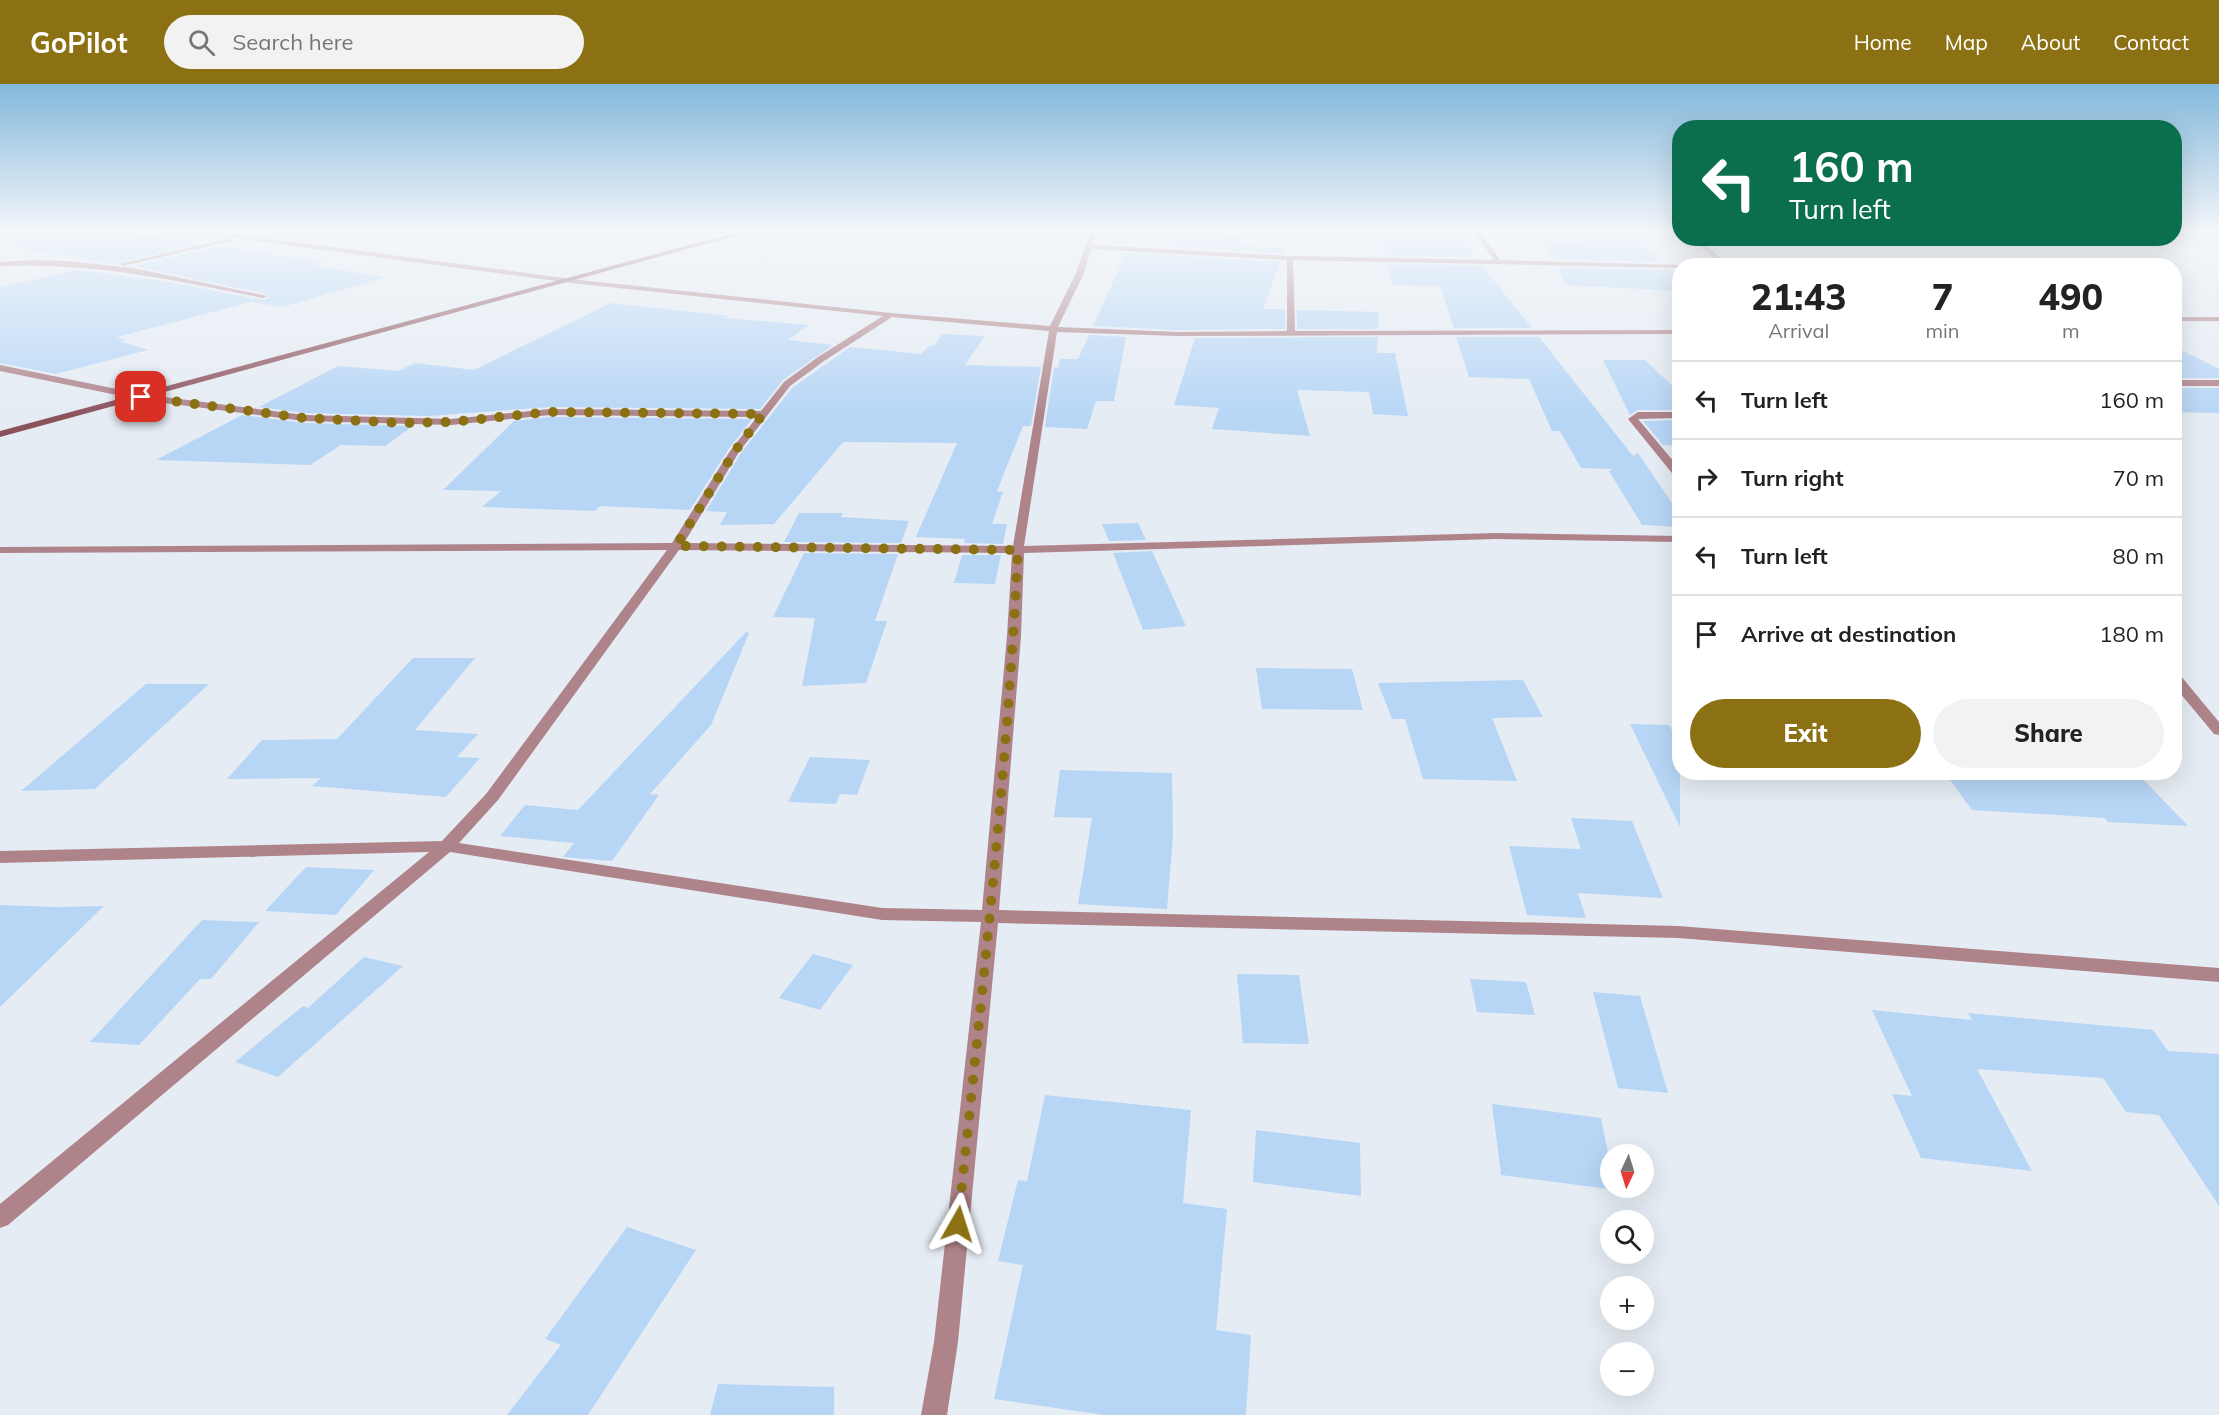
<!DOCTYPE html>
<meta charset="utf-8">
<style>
body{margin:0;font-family:Mulish,sans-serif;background:#f2f2f2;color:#222;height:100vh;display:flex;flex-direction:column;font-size:22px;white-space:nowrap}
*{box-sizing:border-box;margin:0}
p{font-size:20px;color:#767676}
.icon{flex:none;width:33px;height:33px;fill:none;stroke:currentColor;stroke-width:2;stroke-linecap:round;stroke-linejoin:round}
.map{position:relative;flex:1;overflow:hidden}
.details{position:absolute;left:1672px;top:174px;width:510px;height:522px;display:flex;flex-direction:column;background:#fff;border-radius:24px;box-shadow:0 6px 24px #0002}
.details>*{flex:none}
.hud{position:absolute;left:1672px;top:36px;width:510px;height:126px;border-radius:24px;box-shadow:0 6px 24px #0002;background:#0b6e4f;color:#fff;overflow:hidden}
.needle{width:39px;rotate:184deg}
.buttons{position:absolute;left:1600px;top:1060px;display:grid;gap:12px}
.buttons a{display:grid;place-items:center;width:54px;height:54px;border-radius:50%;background:#fff;box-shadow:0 6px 24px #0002;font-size:30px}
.pin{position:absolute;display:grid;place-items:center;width:51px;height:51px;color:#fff;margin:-26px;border-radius:12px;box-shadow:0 3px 9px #0006}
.me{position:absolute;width:66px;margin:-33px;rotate:6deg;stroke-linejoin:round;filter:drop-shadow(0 0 4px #0008)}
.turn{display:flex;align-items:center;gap:21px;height:126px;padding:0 18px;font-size:27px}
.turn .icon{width:78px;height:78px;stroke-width:2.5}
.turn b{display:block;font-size:42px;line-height:51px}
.eta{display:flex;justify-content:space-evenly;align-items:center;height:102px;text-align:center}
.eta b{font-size:36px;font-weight:800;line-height:42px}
.cta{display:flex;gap:12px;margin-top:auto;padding:12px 18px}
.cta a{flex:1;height:69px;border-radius:36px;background:#8b7113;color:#fff;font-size:24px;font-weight:800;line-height:69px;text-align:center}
.cta a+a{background:#f2f2f2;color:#222}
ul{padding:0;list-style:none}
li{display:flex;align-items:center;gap:18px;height:78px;padding:0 18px;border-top:2px solid #e0e0e0}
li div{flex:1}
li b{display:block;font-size:22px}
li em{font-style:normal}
header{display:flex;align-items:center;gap:36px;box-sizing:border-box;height:84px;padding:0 30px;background:#8b7113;color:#fff}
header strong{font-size:28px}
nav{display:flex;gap:33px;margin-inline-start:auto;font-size:21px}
.search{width:420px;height:54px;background:#f2f2f2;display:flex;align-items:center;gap:15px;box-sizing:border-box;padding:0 21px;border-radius:33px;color:#767676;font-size:22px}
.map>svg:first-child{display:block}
.building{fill:#b7d6f6}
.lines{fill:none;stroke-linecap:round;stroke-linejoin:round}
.lane{fill:#ae848a;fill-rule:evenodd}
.street{fill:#ae848a;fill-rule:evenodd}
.secondary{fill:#8c525c;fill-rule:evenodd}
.route{stroke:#8b7113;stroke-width:10;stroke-dasharray:0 18}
</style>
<header>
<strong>GoPilot</strong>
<div class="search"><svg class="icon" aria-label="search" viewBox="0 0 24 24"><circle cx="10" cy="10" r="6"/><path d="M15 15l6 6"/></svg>Search here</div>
<nav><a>Home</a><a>Map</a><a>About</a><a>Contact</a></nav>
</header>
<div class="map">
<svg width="2219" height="1331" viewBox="0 0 2219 1331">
<rect width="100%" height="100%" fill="#e5ecf3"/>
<path class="building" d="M18,146H105L196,159L118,180L16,164Z
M1388,146H1454L1476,173L1386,172L1380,147Z
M1186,148L1243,151L1242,162L1286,164L1284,169L1174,163Z
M1585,154H1634L1660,178L1553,175L1544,157L1588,158Z
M217,162L323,178L311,181L385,193L283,223L251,218L117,253L126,256L120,257L148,266L56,290L0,279V203L77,186L164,197L263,216L268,214L267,210L134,182Z
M1126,169L1280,178L1263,225H1285V245L1178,246L1093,242Z
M1387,180L1482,182L1532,244H1454L1440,202L1392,201Z
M1558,184L1669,186L1680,196V207L1566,201Z
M611,219L729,232L725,234L809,241L788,256L833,261L783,296L760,325L550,323L428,332L304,329L259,323L338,282L398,287L415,279L474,286Z
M1297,226L1379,228L1378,245H1297Z
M942,250L985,252L965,281L1041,283L1031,342H1023L997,407L1003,408L992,440H1007L1003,460L964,459L965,455L916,453L957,359L843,358L774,440L720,441L727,428L706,427L741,369L792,304L850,263L921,270L930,261L934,262Z
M1089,251L1126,253L1114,317H1096L1087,345L1045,343L1054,283L1058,284L1060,275H1078Z
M1378,253L1377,269H1395L1408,332L1373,330L1369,308L1297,306L1310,352L1212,345L1219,324L1174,321L1195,254Z
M1456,253H1539L1633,372L1638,369L1680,431V443L1642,441L1609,387L1614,385L1581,384L1560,347H1552L1529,295L1469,293Z
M2175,263L2219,285V294H2175Z
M1603,276H1645L1680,309V326H1638L1630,331Z
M2175,304H2219V329L2175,328Z
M242,331L304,339L413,342L385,362L341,361L310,381L156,376Z
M550,333L752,335L728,366L690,426L600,422L595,427L482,423L501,407L443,406L514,337Z
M1680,336V362L1663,361L1643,337Z
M799,429H843L841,433L909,437L901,459L784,458Z
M1138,439L1146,456L1109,457L1102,440Z
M1152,467L1186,542L1143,546L1113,469Z
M804,469L898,470L875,537H887L866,599L802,602L815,534L773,533Z
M962,471H1001L995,500L954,499Z
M746,548L749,549L711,641L650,710L659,711L612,777L563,773L574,759L500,752L525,721L578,726Z
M413,574H475L415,646L478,650L457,673L480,674L446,713L312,702L321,694L227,695L262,656L337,655Z
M1256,584L1352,585L1363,626L1262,625Z
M1523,596L1543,633L1492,634L1517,697L1423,695L1405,635H1392L1378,599Z
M146,600H209L95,705L21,707Z
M1630,640L1669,641L1673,648L1680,649V743Z
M810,673L870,676L857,711L840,710L836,720L788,718Z
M1060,686L1172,689L1173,753L1167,825L1078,820L1092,734L1054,733Z
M1944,688H2136L2188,742L2108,738L2105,734L1972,726Z
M1571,734L1632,737L1663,814L1578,809L1586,834L1527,831L1509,762L1581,765Z
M306,783L374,786L336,831L265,827Z
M0,821L56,823L104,822L0,923Z
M202,836L259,838L211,895H200L139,961L90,958Z
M813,870L853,881L820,926L779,914Z
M364,873L403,882L278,993L235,978L303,922L308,924Z
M1237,890L1299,891L1309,960L1243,959Z
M1470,895L1526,898L1535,931L1477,928Z
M1593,908L1640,912L1668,1009L1618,1004Z
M1872,926L1972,936L1968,929L2153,946L2168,967L2219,970V1122L2159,1031L2126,1028L2103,994L1977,985L2032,1087L1921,1074L1892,1010L1912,1012Z
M1045,1011L1191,1026L1183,1119L1227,1125L1216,1246L1251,1251L1246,1331H1104L994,1315L1023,1181L998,1177L1018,1096L1027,1097Z
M1492,1020L1601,1034L1611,1084V1104L1616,1106L1501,1091Z
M1256,1046L1360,1059L1361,1112L1253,1098Z
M627,1143L696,1166L588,1331H507L561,1261L545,1255Z
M718,1300L834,1303V1331H710Z"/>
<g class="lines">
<path class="lane" d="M2175,296H2219V302H2175Z"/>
<path class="street" d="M158,146L242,151L571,195L891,229L1050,242L1076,189L1091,146H1097L1092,161L1290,172L1494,176L1473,146H1479L1500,176L1682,181L1680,184L1293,176L1295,247L1680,246V250L1178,252L1057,248L1024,462L1496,449L1680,452V458L1496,455L1024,469L1021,552L999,826L1678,842L2219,884V898L1678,854L998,839L958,1258L947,1331H921L934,1258L981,838L882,836L450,768L8,1141L0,1144V1120L429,768L0,779V767L442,757L486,710L667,466L0,469V463L672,459L730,367L757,333L550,331L451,341L304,337L141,316L0,287V281L141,310L304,331L451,335L550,325L761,327L784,298L818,273L883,232L571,199L242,155ZM1091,165L1287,176V247L1178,248L1058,243L1084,189ZM892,233L1049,247L1013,462L684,459L739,368L790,302L824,277ZM679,466L1012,469L1007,552L982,826L882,824L459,759L498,716Z
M732,146H749L751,148L748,150Z
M2203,146L2219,149V153L2204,147Z
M229,154L231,157L123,182L120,180Z
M1691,154H1698L1730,182H1722Z
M34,176L67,177L133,184L267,212L263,214C175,196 90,178 0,182V178Z
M2175,233H2219V237H2175Z
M1638,328H1680V334L1638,335L1680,385V395L1676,394L1628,335Z
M2175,590L2180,591L2219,638V651L2214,650L2175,603Z"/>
<path class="secondary" d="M745,146H757L0,353V347Z"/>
</g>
<linearGradient id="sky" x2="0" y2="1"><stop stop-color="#83b8db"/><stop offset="0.44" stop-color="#f3f6fa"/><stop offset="1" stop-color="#f3f6fa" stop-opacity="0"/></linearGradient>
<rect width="2219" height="333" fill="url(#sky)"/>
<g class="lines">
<path class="route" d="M141,313L304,334L403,339L451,338L550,328L763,330L735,367L676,462L1018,466C1007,691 981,916 958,1140"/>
</g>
</svg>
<div class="buttons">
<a><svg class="needle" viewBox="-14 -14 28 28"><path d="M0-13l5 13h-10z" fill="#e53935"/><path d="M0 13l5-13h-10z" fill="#767676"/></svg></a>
<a><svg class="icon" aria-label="search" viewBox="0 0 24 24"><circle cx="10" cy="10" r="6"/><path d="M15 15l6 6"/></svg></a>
<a>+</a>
<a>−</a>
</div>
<div class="pin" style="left:141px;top:313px;background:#d93025"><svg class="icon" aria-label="arrive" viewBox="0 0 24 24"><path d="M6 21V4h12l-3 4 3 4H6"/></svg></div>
<svg class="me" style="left:958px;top:1140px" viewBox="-20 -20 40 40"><path d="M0-17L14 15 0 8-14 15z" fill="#8b7113" stroke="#fff" stroke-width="4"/></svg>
<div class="hud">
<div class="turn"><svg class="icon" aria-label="left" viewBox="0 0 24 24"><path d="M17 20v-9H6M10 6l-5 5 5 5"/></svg><div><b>160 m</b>Turn left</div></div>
</div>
<section class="details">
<div class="eta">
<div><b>21:43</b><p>Arrival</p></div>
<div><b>7</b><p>min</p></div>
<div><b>490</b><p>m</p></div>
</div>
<ul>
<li><svg class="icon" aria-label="left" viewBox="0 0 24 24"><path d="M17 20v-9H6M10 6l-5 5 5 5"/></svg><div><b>Turn left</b></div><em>160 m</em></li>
<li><svg class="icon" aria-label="right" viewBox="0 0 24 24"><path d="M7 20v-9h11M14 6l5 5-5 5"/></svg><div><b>Turn right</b></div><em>70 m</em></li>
<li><svg class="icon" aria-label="left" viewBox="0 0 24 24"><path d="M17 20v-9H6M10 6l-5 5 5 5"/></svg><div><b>Turn left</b></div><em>80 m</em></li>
<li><svg class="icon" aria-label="arrive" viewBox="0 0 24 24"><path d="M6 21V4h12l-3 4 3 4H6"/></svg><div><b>Arrive at destination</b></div><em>180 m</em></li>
</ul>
<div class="cta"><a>Exit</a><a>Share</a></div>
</section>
</div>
